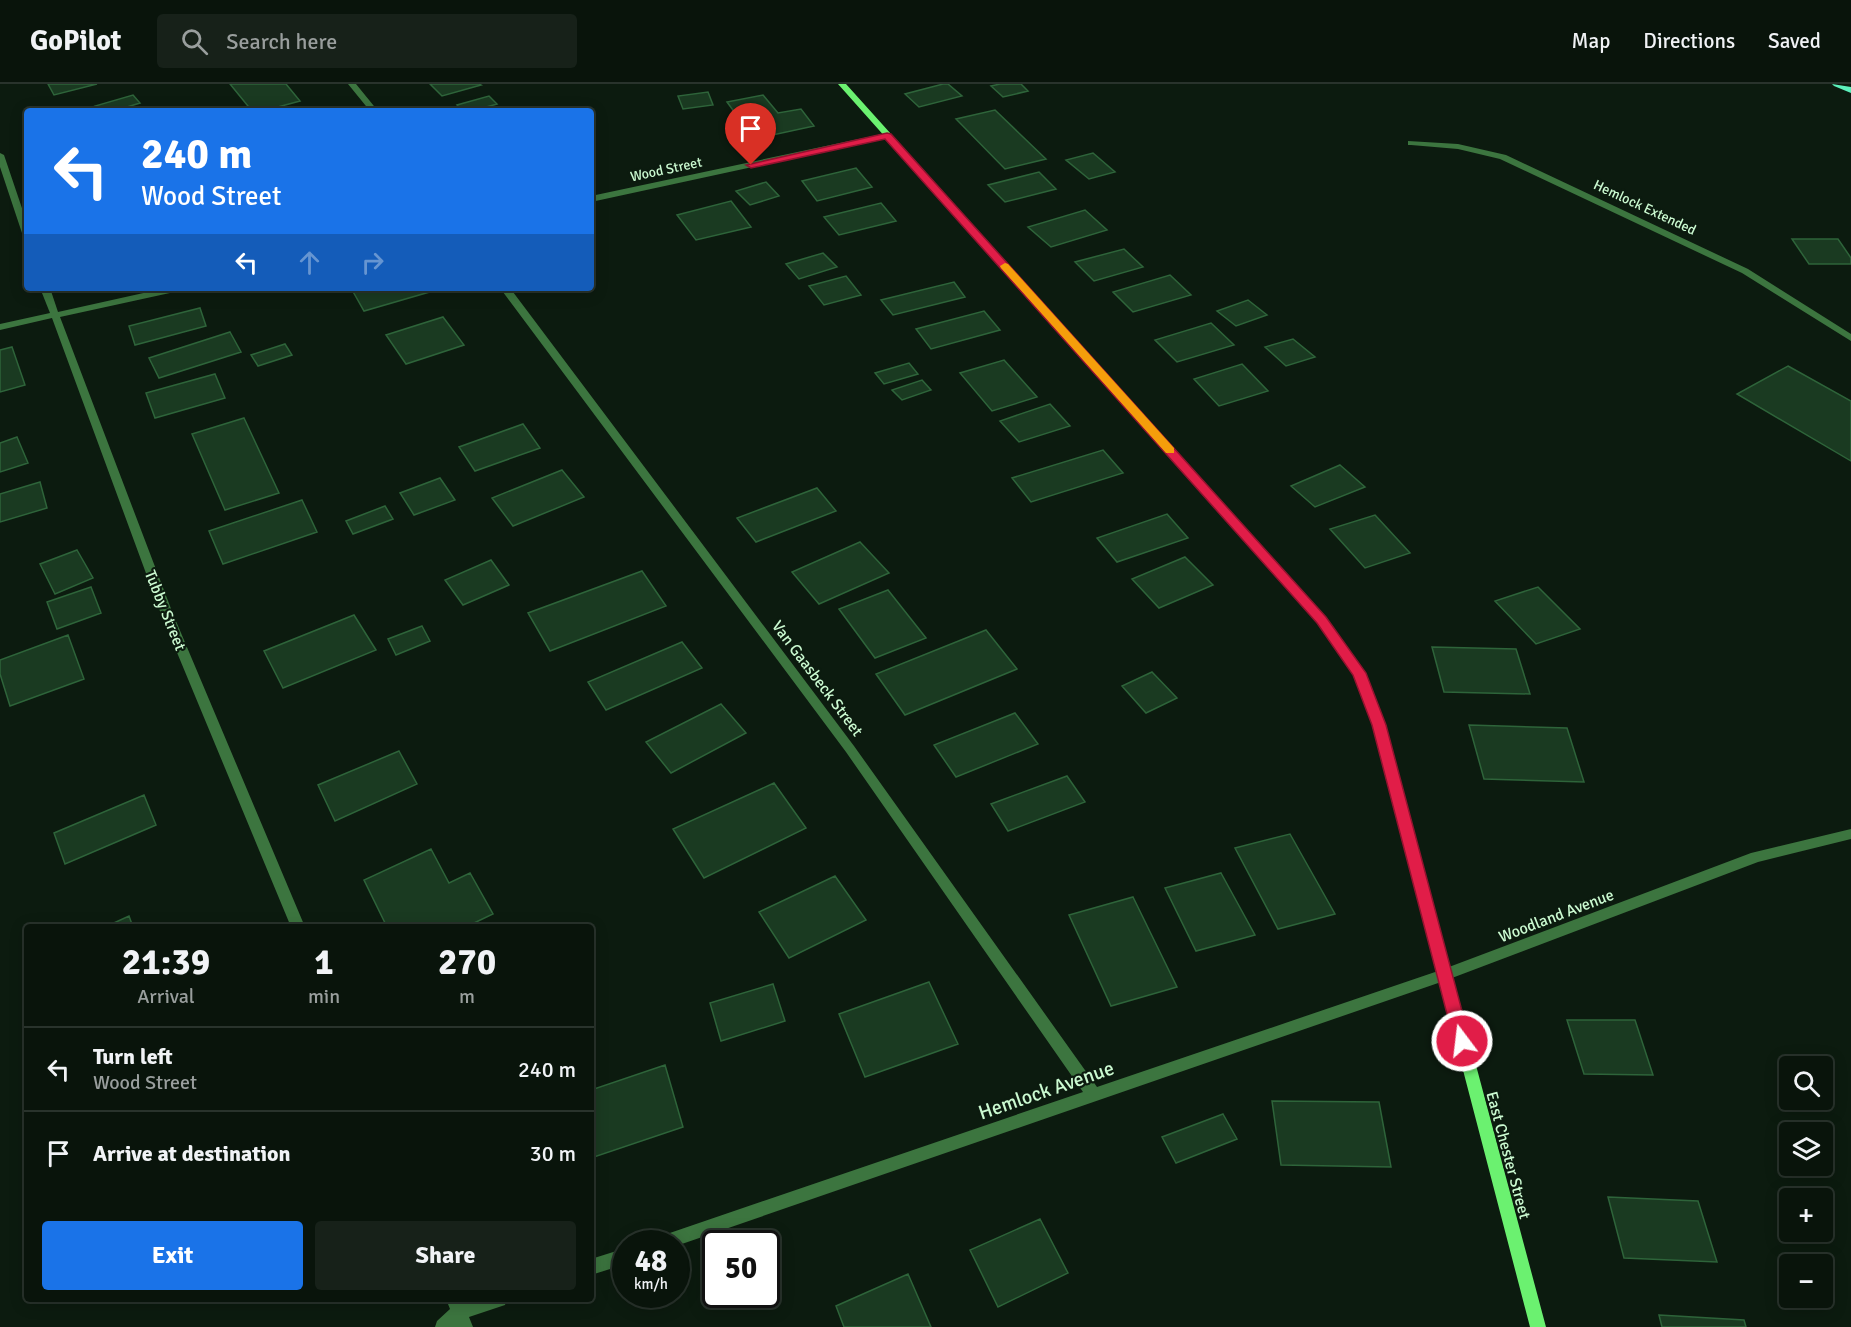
<!DOCTYPE html>
<meta charset="utf-8">
<style>
body{margin:0;font-family:Signika,sans-serif;background:#172119;color:#f1f3f6;height:100vh;display:flex;flex-direction:column;font-size:22px;white-space:nowrap}
*{box-sizing:border-box;margin:0}
p{font-size:20px;color:#999e9d}
.icon{flex:none;width:33px;height:33px;fill:none;stroke:currentColor;stroke-width:2;stroke-linecap:round;stroke-linejoin:round}
.map{position:relative;flex:1;overflow:hidden}
.details{position:absolute;left:24px;top:840px;width:570px;height:378px;display:flex;flex-direction:column;background:#09140b;border-radius:6px;box-shadow:0 3px 15px #0003,0 0 0 2px #29332c}
.details>*{flex:none}
.banner{position:absolute;left:24px;top:24px;width:570px;height:183px;border-radius:6px;box-shadow:0 3px 15px #0003,0 0 0 2px #29332c;background:#1a73e8;color:#fff;overflow:hidden}
.fabs{position:absolute;left:1779px;top:972px;display:grid;gap:12px}
.fabs a{display:grid;place-items:center;width:54px;height:54px;border-radius:6px;background:#09140b;box-shadow:0 3px 15px #0003,0 0 0 2px #29332c;font-size:30px}
.speed{position:absolute;left:612px;top:1146px;display:flex;gap:12px;font-size:30px;font-weight:700;text-align:center}
.speed>*{display:grid;place-content:center;width:78px;height:78px;border-radius:50%;background:#09140b;box-shadow:0 3px 15px #0003,0 0 0 2px #29332c;line-height:1}
.speed small{font-size:15px;font-weight:400}
.speed .limit{border:3px solid #111;border-radius:9px;background:#fff;color:#111}
.pin{position:absolute;display:grid;place-items:center;width:51px;height:51px;color:#fff;margin:-62px -26px;border-radius:50% 50% 50% 0;rotate:-45deg;box-shadow:0 0 6px #0007}
.pin .icon{rotate:45deg}
.me{position:absolute;width:66px;margin:-33px;rotate:345deg;stroke-linejoin:round;filter:drop-shadow(0 0 4px #0008)}
.turn{display:flex;align-items:center;gap:21px;height:126px;padding:0 18px;font-size:27px}
.turn .icon{width:78px;height:78px;stroke-width:2.5}
.turn b{display:block;font-size:42px;line-height:51px}
.lanes{display:flex;align-items:center;height:57px;padding:0 18px;background:#0003;justify-content:center;gap:30px;direction:ltr}
.lanes .off{opacity:.35}
.eta{display:flex;justify-content:space-evenly;align-items:center;height:102px;text-align:center}
.eta b{font-size:36px;font-weight:800;line-height:42px}
.button{display:flex;gap:12px;margin-top:auto;padding:12px 18px}
.button a{flex:1;height:69px;border-radius:6px;background:#1a73e8;color:#fff;font-size:24px;font-weight:800;line-height:69px;text-align:center}
.button a+a{background:#172119;color:#f1f3f6}
ul{padding:0;list-style:none}
li{display:flex;align-items:center;gap:18px;height:84px;padding:0 18px;border-top:2px solid #29332c}
li div{flex:1}
li b{display:block;font-size:22px}
li em{font-style:normal}
header{display:flex;align-items:center;gap:36px;box-sizing:border-box;height:84px;padding:0 30px;background:#09140b;border-bottom:2px solid #29332c}
header strong{font-size:28px}
nav{display:flex;gap:33px;margin-inline-start:auto;font-size:21px}
.search{width:420px;height:54px;background:#172119;display:flex;align-items:center;gap:15px;box-sizing:border-box;padding:0 21px;border-radius:6px;color:#999e9d;font-size:22px}
.map>svg:first-child{display:block}
.building{fill:#1a3a21;stroke:#2e643a;stroke-width:1.5}
.lines{fill:none;stroke-linecap:round;stroke-linejoin:round}
.street{fill:#3c753f;fill-rule:evenodd}
.secondary{fill:#6bf170;fill-rule:evenodd}
.primary{fill:#5cf0bb;fill-rule:evenodd}
.route{fill:#e11d48;stroke:#92132f;stroke-width:1.5}
.slow{fill:#f59e0b}
.labels{text-anchor:middle;stroke-width:4.5;stroke-linejoin:round;paint-order:stroke}
.far-street-label{font-size:14px;fill:#cbfad1;stroke:#0c1b0f}
.street-label{font-size:16px;fill:#cbfad1;stroke:#0c1b0f}
.near-street-label{font-size:20px;fill:#cbfad1;stroke:#0c1b0f}
</style>
<header>
<strong>GoPilot</strong>
<div class="search"><svg class="icon" aria-label="search" viewBox="0 0 24 24"><circle cx="10" cy="10" r="6"/><path d="M15 15l6 6"/></svg>Search here</div>
<nav><a>Map</a><a>Directions</a><a>Saved</a></nav>
</header>
<div class="map">
<svg width="1851" height="1243" viewBox="0 0 1851 1243">
<rect width="100%" height="100%" fill="#0c1b0f"/>
<path class="building" d="M48,0H97L54,11Z
M230,0H286L300,17L263,27H252Z
M430,0H479L481,1L442,12Z
M943,0H948L962,12L919,23L905,10Z
M1000,0H1021L1028,7L1003,13L991,2Z
M708,8L713,21L683,25L678,12Z
M133,11L140,19L114,27H100L95,22Z
M763,11L778,29L801,25L814,42L754,55L727,18Z
M489,12L497,20L472,27H462L457,21Z
M995,26L1046,75L1005,85L956,35Z
M1093,69L1115,88L1089,95L1066,76Z
M856,84L872,103L817,117L802,97Z
M1039,88L1056,105L1005,118L988,101Z
M766,98L779,112L750,121L736,107Z
M731,117L751,143L696,156L677,131Z
M881,119L896,137L839,151L824,133Z
M1085,126L1107,146L1051,163L1028,143Z
M1792,155H1838L1851,174V180H1809Z
M1124,165L1143,183L1094,197L1075,178Z
M823,169L837,183L799,195L786,180Z
M1170,191L1191,211L1133,228L1113,208Z
M846,192L861,211L824,221L809,202Z
M954,198L965,213L893,231L881,216Z
M351,204H431L433,207L364,227Z
M1248,216L1267,231L1236,242L1217,227Z
M200,224L206,242L135,261L129,242Z
M984,227L1000,246L931,265L916,245Z
M443,233L464,261L406,280L386,251Z
M1211,239L1234,261L1177,278L1155,256Z
M230,248L241,268L159,294L149,274Z
M1293,255L1315,273L1286,282L1265,263Z
M285,260L292,271L258,282L251,271Z
M12,263L25,301L0,308V266Z
M1004,276L1037,313L992,327L960,289Z
M909,279L918,290L884,300L875,289Z
M1242,280L1268,307L1219,322L1194,295Z
M1788,282L1851,317V377L1737,310Z
M215,290L225,314L155,334L146,309Z
M922,296L931,306L902,316L892,306Z
M1050,320L1070,342L1019,358L1000,337Z
M244,334L279,409L225,426L192,350Z
M523,340L540,364L475,387L459,363Z
M17,353L28,379L0,388V359Z
M1103,366L1123,389L1031,418L1012,394Z
M1340,381L1365,403L1315,423L1291,402Z
M562,386L584,413L513,442L492,414Z
M440,394L455,416L414,431L400,409Z
M40,398L47,424L0,438V410Z
M817,404L836,427L756,458L737,434Z
M302,416L317,448L223,480L209,447Z
M385,422L393,435L353,450L346,437Z
M1167,430L1188,454L1117,478L1097,454Z
M1375,431L1410,469L1365,484L1330,445Z
M860,458L889,489L819,520L792,488Z
M77,466L93,494L55,510L40,480Z
M1185,473L1213,501L1159,524L1132,495Z
M491,476L509,501L463,521L445,496Z
M642,487L666,522L550,567L528,529Z
M91,503L101,529L57,545L47,518Z
M1538,503L1580,545L1536,560L1495,517Z
M888,506L926,554L875,574L839,525Z
M354,531L376,566L283,604L264,567Z
M422,542L430,557L396,571L388,555Z
M986,546L1017,585L905,631L876,590Z
M68,551L84,595L10,622L0,590V576Z
M682,558L702,584L606,626L588,598Z
M1432,563L1516,565L1530,610L1444,608Z
M1152,588L1177,614L1146,629L1122,602Z
M721,620L746,649L671,689L646,658Z
M1015,629L1038,660L956,693L934,661Z
M1469,641L1567,644L1584,698L1484,695Z
M399,667L417,700L335,737L318,701Z
M1067,692L1085,718L1008,747L991,720Z
M774,699L806,744L704,794L673,745Z
M144,711L156,741L65,780L54,749Z
M1290,750L1335,830L1278,845L1235,764Z
M431,765L449,799L470,789L493,830L472,840L473,843H387L364,796Z
M1221,789L1255,851L1196,867L1165,804Z
M835,792L866,836L789,874L759,828Z
M1133,813L1177,903L1111,922L1069,831Z
M129,832L133,843H105Z
M929,898L958,960L865,993L839,930Z
M773,900L785,937L721,957L710,919Z
M1567,936H1635L1653,991L1584,990Z
M665,981L683,1043L591,1074V1006Z
M1272,1017L1379,1018L1391,1083L1281,1081Z
M1223,1030L1237,1055L1176,1079L1162,1053Z
M1608,1113L1698,1117L1717,1178L1624,1174Z
M1040,1135L1068,1189L998,1223L970,1166Z
M908,1190L931,1243H844L836,1222Z
M1659,1231L1744,1236L1746,1243H1662Z"/>
<g class="lines">
<path class="street" d="M348,0H356L378,27H370Z
M887,49L891,51L890,53L591,118V112Z
M1408,57L1458,60L1506,71L1748,185L1851,250V257L1742,189L1500,75L1458,65L1411,61H1408Z
M0,69L4,71L27,139V155L23,152L0,83Z
M40,204H50L58,228L166,204H184L179,207L60,233L173,530L305,843H291L161,530L52,234L0,246V240L50,229Z
M500,204H510L854,662L1097,1003L1441,886L1751,769L1851,745V755L1758,778L1444,897L676,1162V1160H653L655,1155L661,1152L1083,1008L846,668Z
M626,1164V1180L591,1191V1175Z
M446,1215H462L463,1218L474,1215H507L505,1221L469,1233L473,1243H435L437,1237L450,1225Z"/>
<path class="secondary" d="M838,0H846L1326,533L1365,589L1385,641L1546,1243H1530L1373,641L1354,590L1318,539Z"/>
<path class="primary" d="M1832,0L1851,3V9L1834,2Z"/>
</g>
<path class="route" d="M887,49L891,50L1326,533L1366,589L1386,641L1470,957L1468,962L1462,964L1456,962L1454,957L1372,641L1353,591L1317,539L885,55L751,84L746,81Z"/>
<path class="slow" d="M1005,179L1008,180L1174,364V369H1166L1001,184L1000,182Z"/>
<g class="labels">
<g class="far-street-label">
<text transform="translate(666 85) rotate(-12)" y="5">Wood Street</text>
<text transform="translate(1645 123) rotate(25)" y="5">Hemlock Extended</text>
</g>
<g class="street-label">
<text transform="translate(166 526) rotate(68)" y="6">Tubby Street</text>
<text transform="translate(818 594) rotate(53)" y="6">Van Gaasbeck Street</text>
<text transform="translate(1556 831) rotate(-21)" y="6">Woodland Avenue</text>
<text transform="translate(1509 1071) rotate(75)" y="6">East Chester Street</text>
</g>
<g class="near-street-label">
<text transform="translate(1046 1006) rotate(-19)" y="7">Hemlock Avenue</text>
</g>
</g>
</svg>
<div class="fabs">
<a><svg class="icon" aria-label="search" viewBox="0 0 24 24"><circle cx="10" cy="10" r="6"/><path d="M15 15l6 6"/></svg></a>
<a><svg class="icon" aria-label="layers" viewBox="0 0 24 24"><path d="M12 4l9 5-9 5-9-5zM3 14l9 5 9-5"/></svg></a>
<a>+</a>
<a>−</a>
</div>
<div class="speed"><div>48<small>km/h</small></div><div class="limit">50</div></div>
<div class="pin" style="left:751px;top:81px;background:#d93025"><svg class="icon" aria-label="arrive" viewBox="0 0 24 24"><path d="M6 21V4h12l-3 4 3 4H6"/></svg></div>
<svg class="me" style="left:1462px;top:957px" viewBox="-20 -20 40 40"><circle r="17" fill="#e11d48" stroke="#fff" stroke-width="3"/><path d="M0-11L8 9 0 5-8 9z" fill="#fff"/></svg>
<div class="banner">
<div class="turn"><svg class="icon" aria-label="left" viewBox="0 0 24 24"><path d="M17 20v-9H6M10 6l-5 5 5 5"/></svg><div><b>240 m</b>Wood Street</div></div>
<div class="lanes"><svg class="icon" aria-label="left" viewBox="0 0 24 24"><path d="M17 20v-9H6M10 6l-5 5 5 5"/></svg><svg class="icon off" aria-label="ahead" viewBox="0 0 24 24"><path d="M12 20V5M6 11l6-6 6 6"/></svg><svg class="icon off" aria-label="right" viewBox="0 0 24 24"><path d="M7 20v-9h11M14 6l5 5-5 5"/></svg></div>
</div>
<section class="details">
<div class="eta">
<div><b>21:39</b><p>Arrival</p></div>
<div><b>1</b><p>min</p></div>
<div><b>270</b><p>m</p></div>
</div>
<ul>
<li><svg class="icon" aria-label="left" viewBox="0 0 24 24"><path d="M17 20v-9H6M10 6l-5 5 5 5"/></svg><div><b>Turn left</b><p>Wood Street</p></div><em>240 m</em></li>
<li><svg class="icon" aria-label="arrive" viewBox="0 0 24 24"><path d="M6 21V4h12l-3 4 3 4H6"/></svg><div><b>Arrive at destination</b></div><em>30 m</em></li>
</ul>
<div class="button"><a>Exit</a><a>Share</a></div>
</section>
</div>
